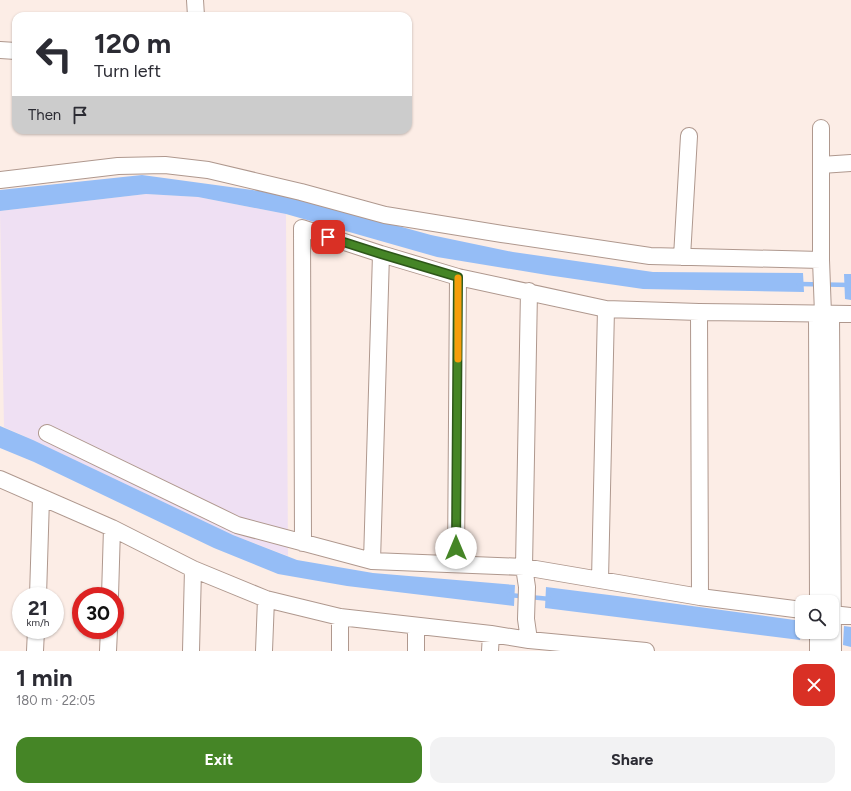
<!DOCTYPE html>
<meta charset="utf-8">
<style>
body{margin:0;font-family:Figtree,sans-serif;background:#f2f2f3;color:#2b2b33;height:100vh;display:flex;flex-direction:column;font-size:15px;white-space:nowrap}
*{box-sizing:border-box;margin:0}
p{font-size:13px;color:#7c7c81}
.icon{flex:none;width:22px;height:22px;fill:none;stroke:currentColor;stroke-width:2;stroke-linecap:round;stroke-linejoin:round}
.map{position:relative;height:651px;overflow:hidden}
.sheet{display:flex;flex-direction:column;background:#fff;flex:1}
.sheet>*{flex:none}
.top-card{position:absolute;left:12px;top:12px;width:400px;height:122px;border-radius:12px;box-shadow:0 1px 3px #0004;background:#fff;color:#2b2b33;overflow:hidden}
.tools{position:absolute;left:795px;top:595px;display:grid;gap:8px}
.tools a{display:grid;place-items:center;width:44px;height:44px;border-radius:8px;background:#fff;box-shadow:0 1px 3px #0004;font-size:20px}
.speed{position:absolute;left:12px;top:587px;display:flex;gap:8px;font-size:20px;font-weight:700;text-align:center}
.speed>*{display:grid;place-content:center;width:52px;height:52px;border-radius:50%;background:#fff;box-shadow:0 1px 3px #0004;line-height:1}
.speed small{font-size:10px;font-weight:400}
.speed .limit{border:6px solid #d22;background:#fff;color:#111}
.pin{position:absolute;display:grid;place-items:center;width:34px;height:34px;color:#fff;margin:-17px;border-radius:8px;box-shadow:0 2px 6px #0006}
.me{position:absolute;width:44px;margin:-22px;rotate:0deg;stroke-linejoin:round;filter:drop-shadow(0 0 3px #0008)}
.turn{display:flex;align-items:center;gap:14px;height:84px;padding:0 16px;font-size:18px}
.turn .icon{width:52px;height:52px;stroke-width:2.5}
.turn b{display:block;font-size:28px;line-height:34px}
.then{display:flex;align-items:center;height:38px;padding:0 16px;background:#0003;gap:8px;font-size:15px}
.round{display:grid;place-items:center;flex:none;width:42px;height:42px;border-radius:12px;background:#f2f2f3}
.headline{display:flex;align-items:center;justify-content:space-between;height:68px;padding:0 16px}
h1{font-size:24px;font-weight:700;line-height:30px}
.button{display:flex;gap:8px;margin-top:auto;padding:8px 16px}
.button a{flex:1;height:46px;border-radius:12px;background:#458526;color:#fff;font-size:16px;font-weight:700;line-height:46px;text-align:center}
.button a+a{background:#f2f2f3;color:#2b2b33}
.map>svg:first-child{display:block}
.industrial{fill:#efe0f3}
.water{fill:#95bdf6}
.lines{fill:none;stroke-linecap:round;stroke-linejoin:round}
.stream{stroke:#95bdf6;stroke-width:4.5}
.street-casing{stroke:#af988e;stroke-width:18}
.street{stroke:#fff;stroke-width:16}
.route-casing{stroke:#2d5619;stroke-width:10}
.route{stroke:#458526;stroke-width:7}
.slow{stroke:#f59e0b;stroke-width:7}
</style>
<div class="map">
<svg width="851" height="651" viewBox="0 0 851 651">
<rect width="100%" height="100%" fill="#fcede6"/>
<path class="industrial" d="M146,194L198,197L286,214L288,556L233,535L33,440L4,427L0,211Z"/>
<path class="water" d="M142,175L282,194L431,235L513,252L653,272L803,273L804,292L643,289L547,275L437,257L286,214L198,197L146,194L0,211V190Z
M844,274H851V300L845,299Z
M0,426L33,440L233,535L297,560L373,573L515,585L514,606L347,586L278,574L214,548L34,462L0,448Z
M546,587L633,598L802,621V631L800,640L545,608Z
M844,626L851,627V647L843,645Z"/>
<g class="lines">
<path class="stream" d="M799,284L851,285
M509,595L550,599"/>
<defs>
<path id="street" d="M195,0L196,16
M0,50L16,51
M821,128V260L823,314
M821,165L851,163
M0,180L118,166L165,165L208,170L301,192L385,215L502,234L650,256L821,260
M682,257L689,136
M699,312L700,597
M817,314L818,602
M831,314L833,651
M47,433L237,525L372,561L524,567L700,597L802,610
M0,479L112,528L193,569L266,599L340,617L491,634L529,640L526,619L527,587L524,567L529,291
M303,543L302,228L381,254L458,277L606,309L699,312L851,314
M372,561L381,254
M456,564L458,277
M600,580L606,309
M38,596L41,498
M110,596L112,528
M832,614L851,616
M818,632V651
M529,640L646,651
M35,651L36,630
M108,651L109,630
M191,651L193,569
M264,651L266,599
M340,651V617
M416,651V626
M490,651L491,634"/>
</defs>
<use href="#street" class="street-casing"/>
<use href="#street" class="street"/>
</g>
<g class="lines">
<defs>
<path id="route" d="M328,237L381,254L458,277L456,548"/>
</defs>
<use href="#route" class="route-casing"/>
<use href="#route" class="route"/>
<path class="slow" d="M458,359V278"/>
</g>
</svg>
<div class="tools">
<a><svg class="icon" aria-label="search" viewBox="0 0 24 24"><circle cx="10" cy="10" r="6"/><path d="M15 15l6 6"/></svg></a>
</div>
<div class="speed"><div>21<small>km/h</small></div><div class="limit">30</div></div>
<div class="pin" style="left:328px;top:237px;background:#d93025"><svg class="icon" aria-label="arrive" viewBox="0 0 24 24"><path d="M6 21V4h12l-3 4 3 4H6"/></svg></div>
<svg class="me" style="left:456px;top:548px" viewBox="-20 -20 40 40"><circle r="19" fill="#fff"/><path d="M0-13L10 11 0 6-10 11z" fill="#458526"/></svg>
<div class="top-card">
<div class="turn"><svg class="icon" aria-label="left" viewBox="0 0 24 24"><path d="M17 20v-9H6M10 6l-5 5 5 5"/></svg><div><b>120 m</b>Turn left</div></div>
<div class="then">Then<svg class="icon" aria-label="arrive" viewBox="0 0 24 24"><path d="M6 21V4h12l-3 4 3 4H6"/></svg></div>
</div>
</div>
<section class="sheet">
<div class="headline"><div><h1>1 min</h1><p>180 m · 22:05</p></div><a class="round" style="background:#d93025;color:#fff"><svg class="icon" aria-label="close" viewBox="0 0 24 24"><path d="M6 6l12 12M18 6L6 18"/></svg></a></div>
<div class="button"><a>Exit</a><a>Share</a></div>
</section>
